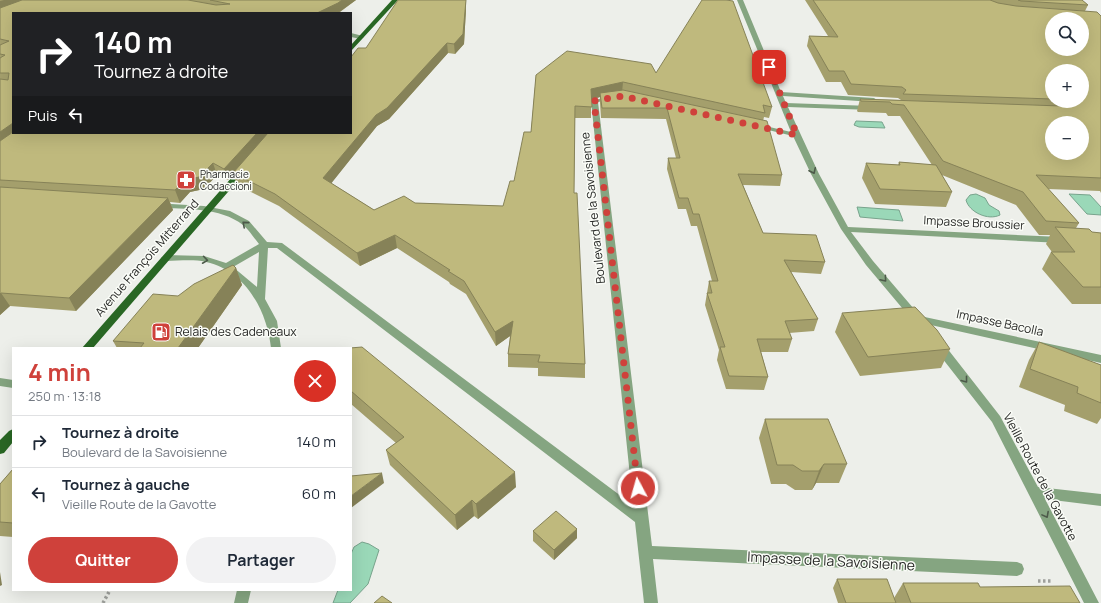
<!DOCTYPE html>
<html lang="fr">
<meta charset="utf-8">
<style>
body{margin:0;font-family:Manrope,sans-serif;background:#f2f2f3;color:#1f2937;height:100vh;display:flex;flex-direction:column;font-size:15px;white-space:nowrap}
*{box-sizing:border-box;margin:0}
p{font-size:13px;color:#747a83}
.icon{flex:none;width:22px;height:22px;fill:none;stroke:currentColor;stroke-width:2;stroke-linecap:round;stroke-linejoin:round}
.map{position:relative;flex:1;overflow:hidden}
.panel{position:absolute;left:12px;top:347px;width:340px;height:244px;display:flex;flex-direction:column;background:#fff;border-radius:0px;box-shadow:0 4px 16px #0002}
.panel>*{flex:none}
.top-card{position:absolute;left:12px;top:12px;width:340px;height:122px;border-radius:0px;box-shadow:0 4px 16px #0002;background:#202124;color:#fff;overflow:hidden}
.fabs{position:absolute;left:1045px;top:12px;display:grid;gap:8px}
.fabs a{display:grid;place-items:center;width:44px;height:44px;border-radius:50%;background:#fff;box-shadow:0 4px 16px #0002;font-size:20px}
.pin{position:absolute;display:grid;place-items:center;width:34px;height:34px;color:#fff;margin:-17px;border-radius:8px;box-shadow:0 2px 6px #0006}
.me{position:absolute;width:44px;margin:-22px;rotate:354deg;stroke-linejoin:round;filter:drop-shadow(0 0 3px #0008)}
.turn{display:flex;align-items:center;gap:14px;height:84px;padding:0 16px;font-size:18px}
.turn .icon{width:52px;height:52px;stroke-width:2.5}
.turn b{display:block;font-size:28px;line-height:34px}
.then{display:flex;align-items:center;height:38px;padding:0 16px;background:#0003;gap:8px;font-size:15px}
.round{display:grid;place-items:center;flex:none;width:42px;height:42px;border-radius:21px;background:#f2f2f3}
.head{display:flex;align-items:center;justify-content:space-between;height:68px;padding:0 16px}
h1{font-size:24px;font-weight:700;line-height:30px;color:#cf413b}
.primary-button{display:flex;gap:8px;margin-top:auto;padding:8px 16px}
.primary-button a{flex:1;height:46px;border-radius:24px;background:#cf413b;color:#fff;font-size:16px;font-weight:700;line-height:46px;text-align:center}
.primary-button a+a{background:#f2f2f3;color:#1f2937}
ul{padding:0;list-style:none}
li{display:flex;align-items:center;gap:12px;height:52px;padding:0 16px;border-top:1px solid #e0e1e3}
li div{flex:1}
li b{display:block;font-size:15px}
li em{font-style:normal}
.map>svg:first-child{display:block}
.water{fill:#9ad8b8;stroke:#78a38c}
.lines{fill:none;stroke-linecap:round;stroke-linejoin:round}
.path{stroke:#9ea09c;stroke-width:3.5;stroke-dasharray:2.5 2.5;stroke-linecap:butt}
.minor{fill:#85a581;fill-rule:evenodd}
.major{fill:#296724;fill-rule:evenodd}
.wall{fill:#a49f6c;fill-rule:evenodd}
.shaded-wall{fill:#868258}
.building{fill:#bfb97d;stroke:#868258;fill-rule:evenodd}
.oneway{stroke:#4d5a4a}
.route{stroke:#cf413b;stroke-width:7;stroke-dasharray:0 12.6}
.labels{text-anchor:middle;stroke-width:3;stroke-linejoin:round;paint-order:stroke}
.far-poi-label{font-size:10px;fill:#272826;stroke:#fafcf7;text-anchor:start}
.street-label{font-size:12px;fill:#272826;stroke:#fafcf7}
.poi-label{font-size:12px;fill:#272826;stroke:#fafcf7;text-anchor:start}
.near-street-label{font-size:14px;fill:#272826;stroke:#fafcf7}
</style>
<div class="map">
<svg width="1101" height="603" viewBox="0 0 1101 603">
<rect width="100%" height="100%" fill="#edefea"/>
<path class="water" d="M856,121L882,122L885,128L859,127L854,125Z
M976,194L985,198L989,205L999,211L1000,215C988,221 969,212 966,200L970,195Z
M1069,194L1090,195L1101,207V215L1087,214Z
M857,207L899,210L903,221L860,217Z
M362,542L369,544L379,550L368,584L350,603H333L338,590H351V554L354,547Z"/>
<g class="lines">
<path class="path" d="M1038,581H1053
M103,603L110,590"/>
<path class="minor" d="M737,0H743L781,92L874,98L877,100L874,102L783,96L786,103L871,106L874,108L871,110L788,107L819,174L848,227L1061,237L1065,240L1061,243L851,232L873,261L920,316L1101,355V363L913,321L866,265L841,229L811,174L793,136L752,126L756,124L791,132Z
M351,33L363,36L364,37L361,39L351,37Z
M612,96L614,97V99L598,102L652,546L1017,562L1022,564L1024,569L1022,574L1017,576L653,559L658,603H644L635,522L277,248H268L265,299L277,321L281,348H271C267,311 246,271 206,262C193,259 179,261 166,261L161,258L166,255L204,256L226,263L259,244C254,238 249,230 243,225C220,207 185,209 158,208L154,205L155,203L204,206L230,211L249,221L267,242L282,243L633,505L591,101ZM259,252L257,287L233,267Z
M939,342L943,343L1000,416L1038,487L1101,494V506L1045,499L1099,603H1084L992,422L935,349L934,346L935,343Z
M0,378L13,380V388L0,386Z
M237,590H251L248,603H234Z"/>
<path class="major" d="M392,0H398L351,51V45Z
M240,168H246L247,170L93,348H82Z
M13,429V442L4,453L0,454V440L9,431Z"/>
</g>
<path class="wall" d="M0,0H356L340,12L13,13V133H351L366,48L466,9L464,44L455,54L448,53L389,119L377,126L331,183L374,210L415,203L503,206L514,181L531,132L536,75L656,73L772,107L769,118L764,117L763,121L782,175L780,186L743,185L763,233L825,262L821,274L791,272L818,319L814,331L789,333L792,339L788,352H761L768,377L764,390L726,389L717,360L719,350L705,305L709,281H712L697,226H691L686,209H678L667,169L668,158H676L666,119L601,118L600,103V97L591,99V118H575L574,193L585,364V378L538,376V368L508,367V354L510,336L496,346L466,294L450,284L449,282L397,248L360,266L279,206L237,185L233,174L228,180L217,175L204,189L190,192L180,203L170,202L173,210L76,311L10,306L0,315Z
M805,0H1082L1088,5L1085,11L1101,16V193L1100,191L1048,189L1079,223L1076,228L1092,232L1101,233V304H1072L1042,269L1051,252H1052L1046,244L1050,235H1039L1016,205L942,175L952,192L946,207L875,204L862,178L866,163L898,165L899,162L932,165L900,116H888L886,113L858,112L857,111L860,99L901,100L898,98L848,95L841,82H826L807,46L809,36H828ZM1052,71L1082,101H1052Z
M236,268L242,285L198,348H117L113,341L178,296Z
M842,313L950,349L941,368L860,376L835,332Z
M1039,342L1101,365V418L1097,424L1064,411L1065,405L1019,387L1029,360Z
M351,348L516,487L478,519L474,516L457,530L390,465L386,450L396,443L351,404Z
M765,419L847,464L839,483H816L812,490H795L786,484H771L759,438Z
M13,469V537L0,536V484Z
M577,529V538L554,560L533,541V531Z
M837,579L894,598L903,583L980,587L1080,603H838L833,588Z"/>
<path class="shaded-wall" d="M4,0H36L0,12V1Z
M342,0H356L338,13H317Z
M466,0V9L464,44L455,54L454,44Z
M447,43L448,53L389,119L377,126L326,190L323,178L376,115Z
M623,82L622,93H600V97L591,100V89Z
M13,123V133L0,148V132Z
M257,133H270L233,173V174L228,180L224,169Z
M213,163L217,175L204,189L190,192L180,203L175,190L185,180Z
M168,198L173,210L76,311L69,298Z
M395,235L397,248L360,266L357,253Z
M236,268L242,285L198,348H178Z
M1,293L10,306L0,315V294Z
M513,321V334L496,346L495,332Z
M824,464L816,483L812,490L819,471Z
M515,472L516,487L478,519L476,504Z
M382,473L384,483L351,508V496Z
M472,500L474,516L457,530L455,515Z
M577,529V538L554,560V550Z
M0,572L2,585L0,586Z"/>
<path class="building" d="M22,0H188L216,5L230,4L210,0H342L338,3L317,13H13V123L0,132V79L8,80L9,73H0V58L5,55L0,54V45L9,41L0,39V8Z
M398,0H466L463,34L454,44L447,43L387,108L376,115L323,178L374,210L404,196L415,203L503,206L510,181H514L524,132H531L536,75L567,51L651,64L656,73L702,0H726L733,1L772,107L763,105L765,113L623,82L591,89L592,107L575,106L574,193H577L585,364L538,362L540,355L508,354L513,321L495,332L464,281L448,271L450,270L395,235L357,253L275,194L233,173L268,133H351V57L358,48H366Z
M813,0H990L998,3L1016,6L1097,12L1101,16V178L1036,175L1079,223L1046,221L1023,192L943,161L904,105L892,104L890,102L861,101L860,99L1061,106L1065,102L1064,101H1082V71H1052V99L903,94L906,90L902,87L851,84L844,71H829L809,36L838,37ZM1052,19H1082V49H1052ZM1052,123H1082V153H1052Z
M1018,0H1082L1088,5L1021,1Z
M623,90L767,121L782,175L738,174L763,233L816,235L825,262L784,260L818,319L785,321L792,339H757L768,377L729,376L720,347H725L707,293H712L709,281H718L699,214H693L688,198H679L668,158H680L667,108H602L600,93Z
M13,132V133H257L224,169L213,163L199,177L185,180L175,190L0,180V141Z
M899,162L936,165L952,192L880,189L866,163L900,165Z
M0,187L168,198L69,298L1,293L0,294Z
M1055,227L1089,229L1092,232L1101,233V287H1083L1051,252H1075Z
M233,265L236,268L178,348H140L144,343L113,341L153,294L178,296L194,284Z
M915,307L937,330L950,349L868,357L842,313Z
M1039,342L1101,365V403L1077,393L1078,387L1030,369Z
M362,347L515,472L476,504L472,500L455,515L386,450L404,437L351,391V348H350Z
M765,419H828L847,464H824L819,471H802L793,465H777Z
M13,469V523L0,522V484Z
M382,473L351,496V476Z
M556,511L577,529L554,550L533,531Z
M837,579H887L896,603H846Z
M903,583H978L980,587L1070,586L1080,603H911Z
M382,596L392,603H374Z"/>
<defs><path id="oneway-chevron" d="M-2-3.5L2.5 0L-2 3.5" fill="none" stroke-width="1.6" stroke-linecap="round" stroke-linejoin="round"/></defs>
<g class="oneway">
<use href="#oneway-chevron" transform="translate(813 171) rotate(65)"/>
<use href="#oneway-chevron" transform="translate(245 224) rotate(-139)"/>
<use href="#oneway-chevron" transform="translate(205 260) rotate(8)"/>
<use href="#oneway-chevron" transform="translate(884 279) rotate(50)"/>
<use href="#oneway-chevron" transform="translate(965 380) rotate(52)"/>
<use href="#oneway-chevron" transform="translate(1046 515) rotate(62)"/>
</g>
<g class="lines">
<path class="route" d="M638,488L594,101L622,96L797,135L769,67"/>
</g>
<defs>
<symbol id="pharmacy-square" viewBox="-11 -11 22 22"><rect x="-9" y="-9" width="18" height="18" rx="4" fill="#cf413b" stroke="#fafcf7"/><path d="M-2-6h4v4h4v4h-4v4h-4v-4h-4v-4h4Z" fill="#fff"/></symbol>
<symbol id="fuel-square" viewBox="-11 -11 22 22"><rect x="-9" y="-9" width="18" height="18" rx="4" fill="#cf413b" stroke="#fafcf7"/><path d="M-5.5-6h7V0h2V4h1.3V-2.5L3-4.5l.8-.8L6-3V5H2.5V1h-1V6h-7ZM-4.2-4.7v3.2H.2V-4.7Z" fill="#fff"/></symbol>
</defs>
<g fill-rule="evenodd">
<use href="#pharmacy-square" x="175" y="169" width="22" height="22"/>
<use href="#fuel-square" x="150" y="321" width="22" height="22"/>
</g>
<g class="labels">
<g class="far-poi-label">
<text x="200" y="178">Pharmacie<tspan x="200" dy="12">Codaccioni</tspan></text>
</g>
<g class="street-label">
<text transform="translate(593 208) rotate(-96)" y="4">Boulevard de la Savoisienne</text>
<text transform="translate(974 223) rotate(3)" y="4">Impasse Broussier</text>
<text transform="translate(147 258) rotate(-49)" y="4">Avenue François Mitterrand</text>
<text transform="translate(1000 323) rotate(12)" y="4">Impasse Bacolla</text>
<text transform="translate(1040 477) rotate(62)" y="4">Vieille Route de la Gavotte</text>
</g>
<g class="poi-label">
<text x="175" y="336">Relais des Cadeneaux</text>
</g>
<g class="near-street-label">
<text transform="translate(831 561) rotate(3)" y="5">Impasse de la Savoisienne</text>
</g>
</g>
</svg>
<div class="fabs">
<a><svg class="icon" aria-label="search" viewBox="0 0 24 24"><circle cx="10" cy="10" r="6"/><path d="M15 15l6 6"/></svg></a>
<a>+</a>
<a>−</a>
</div>
<div class="pin" style="left:769px;top:67px;background:#d93025"><svg class="icon" aria-label="arrive" viewBox="0 0 24 24"><path d="M6 21V4h12l-3 4 3 4H6"/></svg></div>
<svg class="me" style="left:638px;top:488px" viewBox="-20 -20 40 40"><circle r="17" fill="#cf413b" stroke="#fff" stroke-width="3"/><path d="M0-11L8 9 0 5-8 9z" fill="#fff"/></svg>
<div class="top-card">
<div class="turn"><svg class="icon" aria-label="right" viewBox="0 0 24 24"><path d="M7 20v-9h11M14 6l5 5-5 5"/></svg><div><b>140 m</b>Tournez à droite</div></div>
<div class="then">Puis<svg class="icon" aria-label="left" viewBox="0 0 24 24"><path d="M17 20v-9H6M10 6l-5 5 5 5"/></svg></div>
</div>
<section class="panel">
<div class="head"><div><h1>4 min</h1><p>250 m · 13:18</p></div><a class="round" style="background:#d93025;color:#fff"><svg class="icon" aria-label="close" viewBox="0 0 24 24"><path d="M6 6l12 12M18 6L6 18"/></svg></a></div>
<ul>
<li><svg class="icon" aria-label="right" viewBox="0 0 24 24"><path d="M7 20v-9h11M14 6l5 5-5 5"/></svg><div><b>Tournez à droite</b><p>Boulevard de la Savoisienne</p></div><em>140 m</em></li>
<li><svg class="icon" aria-label="left" viewBox="0 0 24 24"><path d="M17 20v-9H6M10 6l-5 5 5 5"/></svg><div><b>Tournez à gauche</b><p>Vieille Route de la Gavotte</p></div><em>60 m</em></li>
</ul>
<div class="primary-button"><a>Quitter</a><a>Partager</a></div>
</section>
</div>
